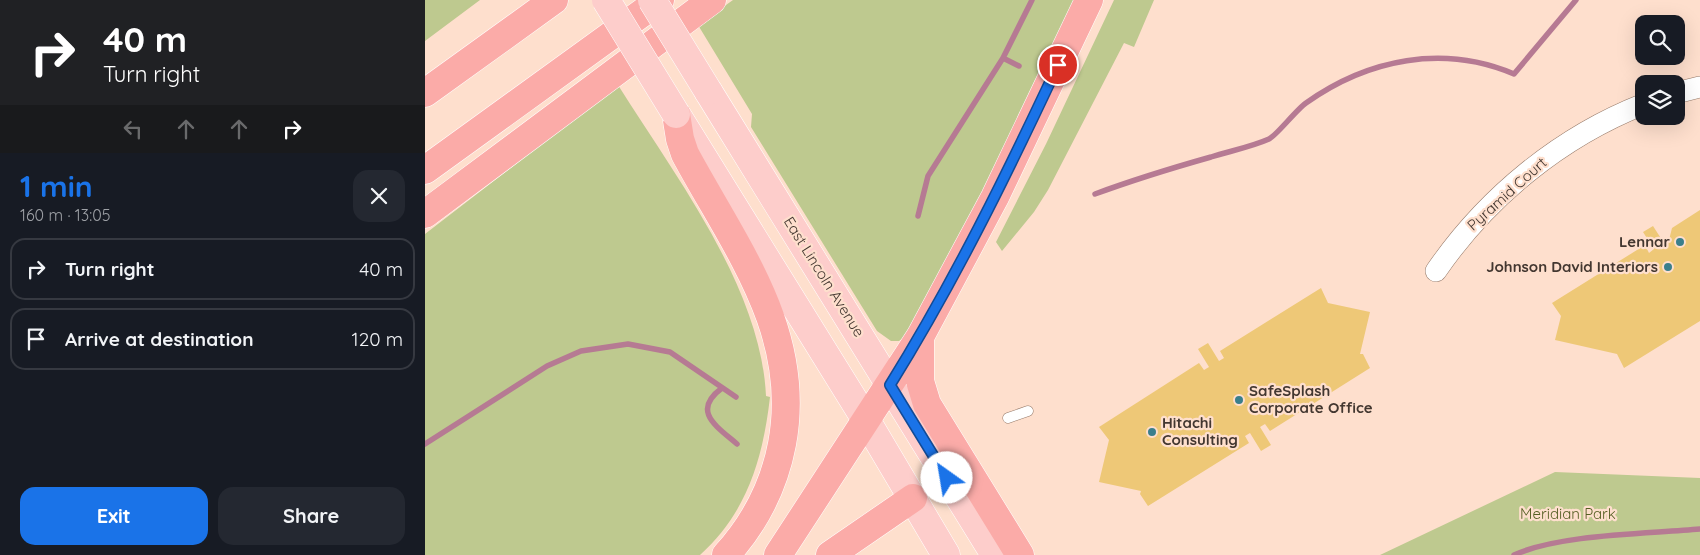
<!DOCTYPE html>
<meta charset="utf-8">
<style>
body{margin:0;font-family:Quicksand,sans-serif;background:#242831;color:#f1f3f6;height:100vh;display:flex;flex-direction:column;font-size:19px;white-space:nowrap}
*{box-sizing:border-box;margin:0}
p{font-size:16px;color:#9ea1a6}
.icon{flex:none;width:28px;height:28px;fill:none;stroke:currentColor;stroke-width:2;stroke-linecap:round;stroke-linejoin:round}
.map{position:relative;flex:1;overflow:hidden}
.side{display:flex;flex-direction:column;background:#171b24;width:425px}
.side>*{flex:none}
.hud{background:#202124;color:#fff;overflow:hidden}
.fabs{position:absolute;left:1210px;top:15px;display:grid;gap:10px}
.fabs a{display:grid;place-items:center;width:50px;height:50px;border-radius:10px;background:#171b24;box-shadow:0 5px 20px #0002;font-size:25px}
.pin{position:absolute;display:grid;place-items:center;width:42px;height:42px;color:#fff;margin:-21px;border:2px solid #fff;border-radius:50%;box-shadow:0 1px 5px #0007}
.me{position:absolute;width:55px;margin:-28px;rotate:328deg;stroke-linejoin:round;filter:drop-shadow(0 0 4px #0008)}
.turn{display:flex;align-items:center;gap:18px;height:105px;padding:0 20px;font-size:22px}
.turn .icon{width:65px;height:65px;stroke-width:2.5}
.turn b{display:block;font-size:35px;line-height:42px}
.lanes{display:flex;align-items:center;height:48px;padding:0 20px;background:#0003;justify-content:center;gap:25px;direction:ltr}
.lanes .off{opacity:.35}
.round{display:grid;place-items:center;flex:none;width:52px;height:52px;border-radius:15px;background:#242831}
.summary{display:flex;align-items:center;justify-content:space-between;height:85px;padding:0 20px}
h1{font-size:30px;font-weight:700;line-height:38px;color:#1a73e8}
.action{display:flex;gap:10px;margin-top:auto;padding:10px 20px}
.action a{flex:1;height:58px;border-radius:15px;background:#1a73e8;color:#fff;font-size:20px;font-weight:700;line-height:58px;text-align:center}
.action a+a{background:#242831;color:#f1f3f6}
ul{padding:0;list-style:none}
li{display:flex;align-items:center;gap:15px;height:62px;margin:0 10px 8px;padding:0 10px;border:2px solid #363941;border-radius:15px}
li div{flex:1}
li b{display:block;font-size:19px}
li em{font-style:normal}
main{display:flex;flex:1;min-height:0}
.map>svg:first-child{display:block}
.green{fill:#bec98f}
.lines{fill:none;stroke-linecap:round;stroke-linejoin:round}
.stream{stroke:#b67a93;stroke-width:5.5}
.building{fill:#eec877}
.service-casing{stroke:#957968;stroke-width:11}
.minor-casing{stroke:#957968;stroke-width:22}
.primary-casing{stroke:#fff;stroke-width:29}
.motorway-casing{stroke:#fff;stroke-width:29}
.service{stroke:#fff;stroke-width:10}
.minor{stroke:#fff;stroke-width:21}
.primary{stroke:#fdcdcb;stroke-width:28}
.motorway{stroke:#fbaba8;stroke-width:28}
.primary-bridge-casing{stroke:#fff;stroke-width:29;stroke-linecap:butt}
.primary-bridge{stroke:#fdcdcb;stroke-width:28}
.route-casing{stroke:#114b97;stroke-width:12}
.route{stroke:#1a73e8;stroke-width:9}
.poi-dot{fill:#3a7f8c;stroke:#fedfcd;stroke-width:2}
.labels{text-anchor:middle;stroke-width:4.5;stroke-linejoin:round;paint-order:stroke}
.street-label{font-size:15px;fill:#433730;stroke:#fedfcd}
.poi-label{font-size:15px;font-weight:bold;fill:#433730;stroke:#fedfcd;text-anchor:end}
.park-label{font-size:15px;fill:#555e22;stroke:#fedfcd}
</style>
<main>
<section class="side">
<div class="hud">
<div class="turn"><svg class="icon" aria-label="right" viewBox="0 0 24 24"><path d="M7 20v-9h11M14 6l5 5-5 5"/></svg><div><b>40 m</b>Turn right</div></div>
<div class="lanes"><svg class="icon off" aria-label="left" viewBox="0 0 24 24"><path d="M17 20v-9H6M10 6l-5 5 5 5"/></svg><svg class="icon off" aria-label="ahead" viewBox="0 0 24 24"><path d="M12 20V5M6 11l6-6 6 6"/></svg><svg class="icon off" aria-label="ahead" viewBox="0 0 24 24"><path d="M12 20V5M6 11l6-6 6 6"/></svg><svg class="icon" aria-label="right" viewBox="0 0 24 24"><path d="M7 20v-9h11M14 6l5 5-5 5"/></svg></div>
</div>
<div class="summary"><div><h1>1 min</h1><p>160 m · 13:05</p></div><a class="round"><svg class="icon" aria-label="close" viewBox="0 0 24 24"><path d="M6 6l12 12M18 6L6 18"/></svg></a></div>
<ul>
<li><svg class="icon" aria-label="right" viewBox="0 0 24 24"><path d="M7 20v-9h11M14 6l5 5-5 5"/></svg><div><b>Turn right</b></div><em>40 m</em></li>
<li><svg class="icon" aria-label="arrive" viewBox="0 0 24 24"><path d="M6 21V4h12l-3 4 3 4H6"/></svg><div><b>Arrive at destination</b></div><em>120 m</em></li>
</ul>
<div class="action"><a>Exit</a><a>Share</a></div>
</section>
<div class="map">
<svg width="1275" height="555" viewBox="0 0 1275 555">
<rect width="100%" height="100%" fill="#fedfcd"/>
<path class="green" d="M0,0H55L0,41Z
M308,0H652L594,123L483,334L474,341H466L452,331L326,127L327,114L273,25Z
M689,0H729L709,47L699,43L623,190L609,212L577,251L571,242L621,144Z
M193,85C250,176 336,287 341,396L345,397C338,458 322,513 275,555H0V234Z
M1130,472L1275,478V555H955Z"/>
<g class="lines">
<path class="stream" d="M578,58L594,66
M670,194C708,180 747,168 786,157C805,151 826,147 844,139C851,136 871,110 881,103C943,59 1018,44 1089,74L1151,0
M493,216L503,176L578,58L607,0
M297,388C266,411 291,426 312,444
M0,444L122,366L156,351L203,344L245,352L311,397
M1089,555C1135,534 1222,534 1275,529"/>
</g>
<path class="building" d="M1275,210V321L1199,368L1192,354L1130,340L1136,316L1127,303L1220,245L1224,253L1229,249L1218,232L1228,226L1239,243L1244,240L1247,228Z
M896,288L903,303L945,312L935,354H938L945,368L845,431L840,424L835,427L846,445L836,451L825,433L820,436L824,443L723,506L715,494L716,491L674,482L684,440L674,427L774,363L779,370L784,367L773,349L783,343L794,361L799,358L795,351Z"/>
<g class="lines">
<defs>
<path id="service" d="M583,418L603,411"/>
<path id="minor" d="M1251,93L1275,87
M1011,271C1062,197 1135,137 1219,104"/>
<path id="primary" d="M283,91L570,555
M253,117L441,420L521,555"/>
<path id="motorway" d="M0,93L129,0
M251,114L255,139L260,154C310,247 378,332 357,444C349,486 330,523 301,555
M0,170L235,0
M0,214L287,0
M495,337V381L502,404L595,555
M353,555L495,337L570,197L664,0
M405,555L488,498"/>
</defs>
<use href="#service" class="service-casing"/>
<use href="#minor" class="minor-casing"/>
<use href="#primary" class="primary-casing"/>
<use href="#motorway" class="motorway-casing"/>
<use href="#service" class="service"/>
<use href="#minor" class="minor"/>
<use href="#primary" class="primary"/>
<use href="#motorway" class="motorway"/>
<defs>
<path id="primary-bridge" d="M181,0L251,114
M227,0L283,91"/>
</defs>
<use href="#primary-bridge" class="primary-bridge-casing"/>
<use href="#primary-bridge" class="primary-bridge"/>
</g>
<g class="lines">
<defs>
<path id="route" d="M522,478L465,385C529,282 582,174 633,65"/>
</defs>
<use href="#route" class="route-casing"/>
<use href="#route" class="route"/>
</g>
<g class="poi-dot">
<circle cx="1255" cy="242" r="5"/>
<circle cx="1243" cy="267" r="5"/>
<circle cx="814" cy="400" r="5"/>
<circle cx="727" cy="432" r="5"/>
</g>
<g class="labels">
<g class="street-label">
<text transform="translate(1082 194) rotate(-42)" y="5">Pyramid Court</text>
<text transform="translate(399 277) rotate(58)" y="5">East Lincoln Avenue</text>
</g>
<g class="poi-label">
<text x="1245" y="247">Lennar</text>
<text x="1233" y="272">Johnson David Interiors</text>
<text x="824" y="396" text-anchor="start">SafeSplash<tspan x="824" dy="17">Corporate Office</tspan></text>
<text x="737" y="428" text-anchor="start">Hitachi<tspan x="737" dy="17">Consulting</tspan></text>
</g>
<g class="park-label">
<text x="1143" y="519">Meridian Park</text>
</g>
</g>
</svg>
<div class="fabs">
<a><svg class="icon" aria-label="search" viewBox="0 0 24 24"><circle cx="10" cy="10" r="6"/><path d="M15 15l6 6"/></svg></a>
<a><svg class="icon" aria-label="layers" viewBox="0 0 24 24"><path d="M12 4l9 5-9 5-9-5zM3 14l9 5 9-5"/></svg></a>
</div>
<div class="pin" style="left:633px;top:65px;background:#d93025"><svg class="icon" aria-label="arrive" viewBox="0 0 24 24"><path d="M6 21V4h12l-3 4 3 4H6"/></svg></div>
<svg class="me" style="left:522px;top:478px" viewBox="-20 -20 40 40"><circle r="19" fill="#fff"/><path d="M0-13L10 11 0 6-10 11z" fill="#1a73e8"/></svg>
</div>
</main>
